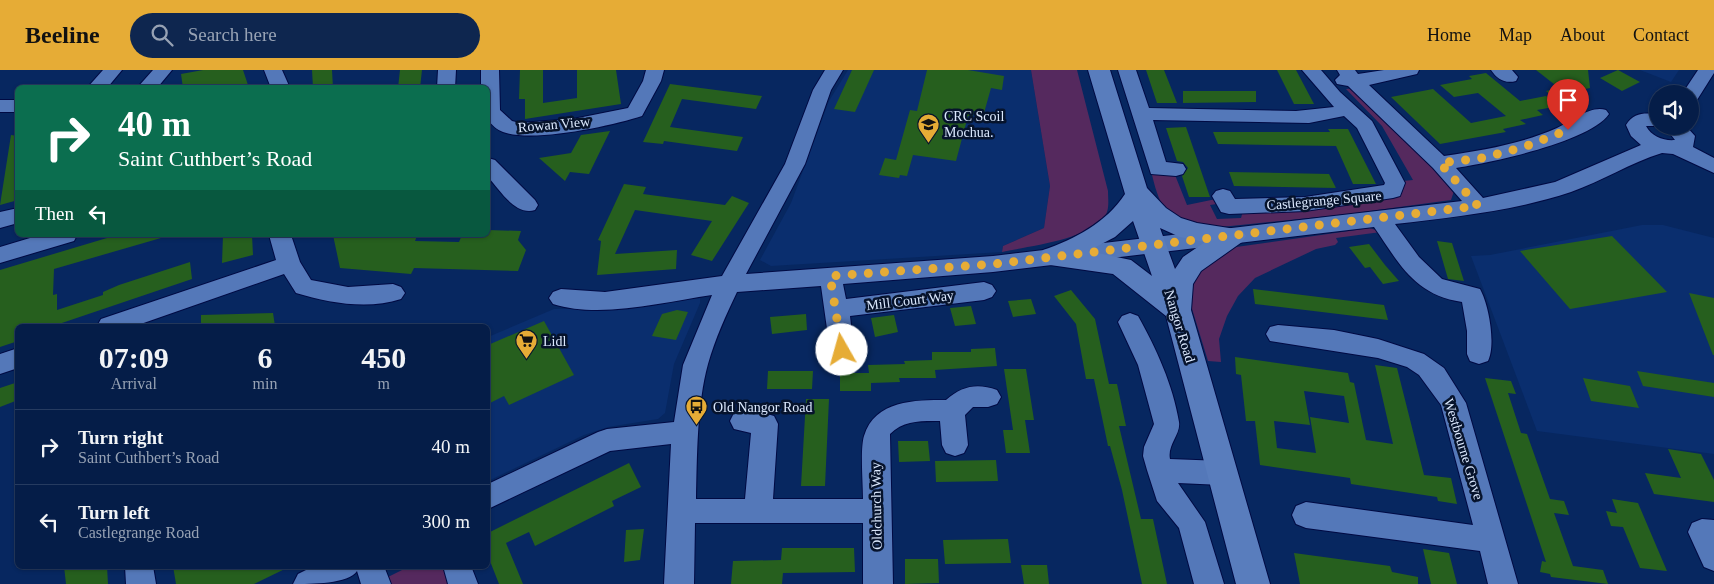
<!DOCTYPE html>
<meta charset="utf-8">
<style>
body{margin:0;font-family:"Times New Roman",serif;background:#0e264f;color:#f1f3f6;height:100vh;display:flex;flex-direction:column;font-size:19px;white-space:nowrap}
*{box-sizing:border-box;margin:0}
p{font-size:16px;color:#97a2b4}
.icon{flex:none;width:28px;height:28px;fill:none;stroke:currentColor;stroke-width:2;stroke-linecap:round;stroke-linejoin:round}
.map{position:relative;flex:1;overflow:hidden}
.side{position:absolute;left:15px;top:254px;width:475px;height:245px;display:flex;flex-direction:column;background:#051d48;border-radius:8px;box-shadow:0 1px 4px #0004,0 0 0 1px #263b60}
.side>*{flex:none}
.hud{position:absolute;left:15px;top:15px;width:475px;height:152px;border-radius:8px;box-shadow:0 1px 4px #0004,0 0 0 1px #263b60;background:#0b6e4f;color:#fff;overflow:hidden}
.fabs{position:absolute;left:1649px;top:15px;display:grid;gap:10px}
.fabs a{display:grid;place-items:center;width:50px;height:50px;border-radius:50%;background:#051d48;box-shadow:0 1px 4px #0004,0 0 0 1px #263b60;font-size:25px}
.pin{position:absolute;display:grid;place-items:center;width:42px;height:42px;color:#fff;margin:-51px -21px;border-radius:50% 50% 50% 0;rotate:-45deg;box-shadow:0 0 5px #0007}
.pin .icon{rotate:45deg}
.me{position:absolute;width:55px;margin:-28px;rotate:353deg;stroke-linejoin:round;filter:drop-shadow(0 0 4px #0008)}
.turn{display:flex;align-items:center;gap:18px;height:105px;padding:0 20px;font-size:22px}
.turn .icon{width:65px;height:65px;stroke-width:2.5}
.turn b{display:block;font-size:35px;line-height:42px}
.then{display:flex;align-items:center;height:48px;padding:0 20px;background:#0003;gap:10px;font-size:19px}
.eta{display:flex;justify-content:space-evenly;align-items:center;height:85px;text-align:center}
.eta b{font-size:30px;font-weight:600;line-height:35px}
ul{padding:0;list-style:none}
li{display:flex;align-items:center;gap:15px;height:75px;padding:0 20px;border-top:1px solid #263b60}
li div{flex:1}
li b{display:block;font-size:19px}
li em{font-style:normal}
header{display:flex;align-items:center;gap:30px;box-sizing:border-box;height:70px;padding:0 25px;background:#e6ac36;color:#111}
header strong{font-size:24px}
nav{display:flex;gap:28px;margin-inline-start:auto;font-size:18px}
.search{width:350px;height:45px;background:#0e264f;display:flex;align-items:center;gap:12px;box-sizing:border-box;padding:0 18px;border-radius:28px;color:#97a2b4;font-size:19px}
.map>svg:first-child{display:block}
.built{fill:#0a2e6e}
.green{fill:#55295e}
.building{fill:#265f1e;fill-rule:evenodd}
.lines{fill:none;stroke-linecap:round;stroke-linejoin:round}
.minor-casing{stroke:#000a43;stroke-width:2}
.major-casing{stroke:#000a43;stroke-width:2}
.minor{fill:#5478b9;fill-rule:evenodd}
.major{fill:#597dbd;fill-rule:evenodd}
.route{stroke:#e6ac36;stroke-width:9;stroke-dasharray:0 16.2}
.labels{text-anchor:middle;stroke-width:5;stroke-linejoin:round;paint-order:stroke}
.poi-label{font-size:14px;fill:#dce9fe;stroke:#06132c;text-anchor:start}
.street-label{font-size:14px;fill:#dce9fe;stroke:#06132c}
</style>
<header>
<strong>Beeline</strong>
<div class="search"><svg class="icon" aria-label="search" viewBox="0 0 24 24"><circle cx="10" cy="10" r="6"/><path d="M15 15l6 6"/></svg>Search here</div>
<nav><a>Home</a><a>Map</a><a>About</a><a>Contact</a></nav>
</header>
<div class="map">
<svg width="1714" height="514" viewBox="0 0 1714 514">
<rect width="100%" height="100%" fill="#072760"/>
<path class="built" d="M848,0H1031L1050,116L1044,158L1003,176L1002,182L771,196L760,190L791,133L829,31Z
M1640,0H1679L1671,12Z
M1642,155H1663L1714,168V384L1537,361L1471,186L1490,185Z
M700,226V233L674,294L665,343L658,349L608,357L584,365L488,411V267L554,239L604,238Z"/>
<path class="green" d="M1031,0H1077L1108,121C1108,129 1110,141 1104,147C1087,170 1029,176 1002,182L1003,176L1044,158L1050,116Z
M1355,18L1451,115L1454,121L1451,130L1348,144L1202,159C1167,146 1161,142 1152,105H1175L1187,135L1216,129L1217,134L1210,135L1217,149L1241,148L1243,141L1311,139L1393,128L1403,121V111L1413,110L1382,56L1346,19Z
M1370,158L1381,162L1336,168L1338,172L1335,175L1316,179L1255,208L1238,226L1227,246L1219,269L1221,292L1208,291L1189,229L1193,204L1229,178Z
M410,496H447L453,514H385L384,509Z"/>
<path class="building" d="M203,0H243L249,18H183L181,4Z
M312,0H332L333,18H313Z
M400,0H422L420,18H398Z
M520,0H543V33L577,28V0H616L621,34L525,49V29H519Z
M852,0H874L855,42L834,39Z
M927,0H968L1004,6L1002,20L991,18L984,43L974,41L973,46H968L956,91L913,85L907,106L900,105L899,108L879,105L885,88L896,90L910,40L917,41Z
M1146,0H1164L1177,33H1157Z
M1277,0H1296L1314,34H1294Z
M1536,0H1588L1590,18L1570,22L1576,27L1558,31L1546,21L1559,18Z
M1618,0L1640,12L1622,21L1600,8Z
M1486,3L1520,31L1546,26L1559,36L1537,40L1543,45L1520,50L1526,54L1503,59L1506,62L1440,74L1391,27L1433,19L1471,53L1506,46L1478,23L1454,27L1440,15L1472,9L1469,6Z
M670,14L762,26L756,39L682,29L670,57L743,67L737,81L664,71L663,74L643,72Z
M1183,21H1256V32L1183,33Z
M1186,57L1197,89L1210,127H1189L1182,106L1188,98L1183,92L1177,91L1166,58Z
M1328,59H1348L1376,114H1353L1336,76L1218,74L1213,62H1330Z
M610,61L589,104L570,102L565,111L539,88L571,83L581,65Z
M11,65L18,66V130L0,135Z
M1229,102L1329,104L1336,118L1234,116Z
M624,114L646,117L643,124L725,135L732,126L749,133L712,191L691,185L712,151L635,140L615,184L677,180L676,199L597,205L601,171L598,170Z
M488,160L521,161L518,170L526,180L518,201L414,198L411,204L340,198L333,165H400L417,166L415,171L459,172L462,165H488Z
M117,165H160L161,168L54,199L53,225L57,224V240L103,225V222L119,215L190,192L192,209L53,256H18V271L0,277V200Z
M223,165H252L253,185L222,193Z
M1612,166L1667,222L1570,239L1520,181Z
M1437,171L1452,173L1464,211L1448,209Z
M1369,174L1385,195L1399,211L1383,214L1370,197L1365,198L1349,177Z
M1253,219L1384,235L1388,250L1255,234Z
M1071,220L1095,249L1109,314H1117L1126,356H1119L1141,449H1153L1167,514H1142L1122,420L1110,376H1108L1094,309H1086L1076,254L1054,226Z
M1689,223L1714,228V285H1713Z
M1031,229L1036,244L1013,247L1008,231Z
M971,236L976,254L955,256L950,238Z
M677,240L688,242L676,270L652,266L662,244Z
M273,243L275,256H201V245Z
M806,244L807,260L772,264L770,247Z
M894,245L898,262L875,267L871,248Z
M544,251L574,305L509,335L504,326L488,334V275Z
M995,278L997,296L935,300L936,308H899L900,312L871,313V321H840V303H869L868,295L905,294L904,291L932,290V282H971V279Z
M1235,287L1348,303L1350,312L1354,313L1366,370L1393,374L1375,295L1397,298L1424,405L1451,408L1457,434L1438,431L1437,427L1351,414L1350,408L1260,395L1255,351H1246L1241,305L1236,304ZM1304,321L1344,326L1349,353L1310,347L1316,383L1277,378L1274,351L1310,355Z
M1004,299H1026L1034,350H1025L1030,383H1006L1003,360H1013Z
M768,301H813L812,319H767Z
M1637,301L1714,313V327L1643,316Z
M1485,308L1511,311L1516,324L1508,323L1521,363L1527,364L1550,429L1564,431L1569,445L1554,443L1573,496L1603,500L1608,514L1551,507L1550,504L1540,502L1542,491L1546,492Z
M1583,308L1630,316L1639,338L1591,331Z
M18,312V330L0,337V318Z
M806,329H829L825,416H801Z
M898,371H928L930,391L899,392Z
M1668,379L1701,384L1714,410V432L1654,424L1645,403L1681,408Z
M996,390L998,411L936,412L935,391Z
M629,393L641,417L612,431L614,436L535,476L529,462L506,473L523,514H499L488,486V463Z
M1612,429L1638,433L1667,501L1640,498L1623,457L1611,456L1606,441L1617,443Z
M644,459L640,490L624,492L626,460Z
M1008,469L1011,493L945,494L943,470Z
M782,478H854L855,502L783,503L782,514H731L733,491L781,490Z
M1423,479L1449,483L1457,514H1431Z
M1294,483L1390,496L1392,502L1418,507V514H1300Z
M905,489H938L939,513L905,514Z
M1021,495H1047L1049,514H1024Z
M64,496H107L108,514H66Z
M173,496H291L254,514H176Z"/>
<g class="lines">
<defs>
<path id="minor" d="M103,0H122L107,18H87Z
M153,0H172L157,18H137Z
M264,0H282L290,18H271Z
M438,0H456L455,18H437Z
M481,0H499L500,40L512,51L520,53L573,49L628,38L643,11L646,0H664L661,11L642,46C611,56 533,73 503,62C497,60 492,55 488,50V18H481Z
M825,0H843L831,20L805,94L746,204L993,186L1462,131L1433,98L1348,16L1337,14L1335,10L1340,5L1337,0H1355L1358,4L1384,0H1419L1417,4L1369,15L1444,86C1483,80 1521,74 1557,58C1571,52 1590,35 1606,40L1609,44C1590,72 1489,93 1456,98L1483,128L1555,112L1641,75L1631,66L1626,55C1634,42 1644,43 1658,44V56H1646C1652,67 1664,71 1675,70L1664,56H1686L1695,66L1693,77L1714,88V103L1673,84L1662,83C1630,93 1602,111 1571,122C1514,141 1454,147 1395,154L1419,187L1442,209L1480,219C1489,235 1496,275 1488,291L1479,294L1470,291L1467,284V261L1462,232C1414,225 1399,193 1374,157L993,202L843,214L846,229L984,212L992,215L996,221L992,227L984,230L850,246L854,280L851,287L842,290L833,287L830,280L821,216L737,222C726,245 715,269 708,294C697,333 697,387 696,429H745L751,363L734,359L730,351L734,343C747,339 761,342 774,346L778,354L773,429H863C863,413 860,379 864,366C875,330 915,330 946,330C962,316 977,313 997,320L1001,327L997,334L988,337H973L965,345L968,375L964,383L955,386L946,383L942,375L940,351C921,351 904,350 890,364L893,514H863V453H695L694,514H664L671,374L610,381L488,439V414L598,362L607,359L674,352L683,295L712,225C664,232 600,249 553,234L549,228L553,222L561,219L605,222L722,206L785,94L813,20Z
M1118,0H1136L1149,38L1296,41L1334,37L1302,0H1321L1340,22L1372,51L1405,113L1400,126L1393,128L1305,141L1229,144L1221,142L1212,126L1216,121L1223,119L1230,121L1235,129L1305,127L1384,115L1385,113L1357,58L1344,46L1309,53L1153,50L1166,92L1183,94L1186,99L1183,104L1176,106L1151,104Z
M1491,0H1512L1518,7L1516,11C1505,14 1497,9 1491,0Z
M1698,0H1714V3L1697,30L1690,32V24H1682Z
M0,30H18V42H0Z
M488,88L495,90L535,130L538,135L535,140C515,146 500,120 488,107Z
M18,138V153L0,158V142Z
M40,165H77L74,171L0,193V177Z
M269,165H291L300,192L311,210L348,217L393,214L401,217L405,223L401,229C368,240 329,233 296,223L284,204L135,256H97L101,249L276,190Z
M1130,243L1138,246C1156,278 1173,315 1179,352C1181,364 1167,375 1170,389L1222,391L1231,395L1235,403L1231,411L1222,415L1178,413L1205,452L1224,514H1194L1179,458L1157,431L1147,400L1143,386L1144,377L1154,354L1138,295L1118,252L1122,246Z
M1278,255L1334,260L1378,269L1424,284L1444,298L1466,333L1518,514H1488L1480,481L1306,458L1296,454L1292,445L1296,436L1306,432L1473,455L1441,335L1419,305L1407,297L1378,288L1270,271L1266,264L1270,257Z
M18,278V298L0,304V284Z
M1702,449L1714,450V501L1704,497L1688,462L1692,453Z
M125,496H153L156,514H126Z
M314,496H384L391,514H361L357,501C349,514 311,514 293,514L298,504Z
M443,496H471L478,514H448Z"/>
<path id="major" d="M1088,0H1110L1147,118L1166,138L1181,148L1197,153L1242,160L1246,166L1242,172L1201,201L1193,214L1191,240L1270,514H1236L1166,246L1113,204L1043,194L1039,187L1043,180C1075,169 1106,153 1125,124ZM1133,151L1152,206L1131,190L1088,181L1115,167ZM1160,158L1180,167L1205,172L1183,187L1175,199Z"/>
</defs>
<use href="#minor" class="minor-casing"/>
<use href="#major" class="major-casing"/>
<use href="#minor" class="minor"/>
<use href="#major" class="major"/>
</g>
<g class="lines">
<path class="route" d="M842,280L830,206L994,194L1478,136L1440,93L1482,88L1524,77L1568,60"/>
</g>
<defs>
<symbol id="school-pin" viewBox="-11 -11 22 30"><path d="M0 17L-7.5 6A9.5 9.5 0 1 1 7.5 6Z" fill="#e6ac36" stroke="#06132c"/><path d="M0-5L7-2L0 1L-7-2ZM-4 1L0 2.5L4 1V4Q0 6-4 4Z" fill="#111"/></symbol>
<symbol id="supermarket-pin" viewBox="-11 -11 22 30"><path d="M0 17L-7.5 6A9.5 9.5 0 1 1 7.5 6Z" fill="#e6ac36" stroke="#06132c"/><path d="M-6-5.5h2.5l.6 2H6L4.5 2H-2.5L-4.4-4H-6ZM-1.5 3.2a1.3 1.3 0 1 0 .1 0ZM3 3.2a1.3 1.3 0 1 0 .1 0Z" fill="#111"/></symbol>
<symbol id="bus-pin" viewBox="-11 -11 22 30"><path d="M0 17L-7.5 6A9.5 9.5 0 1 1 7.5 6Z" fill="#e6ac36" stroke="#06132c"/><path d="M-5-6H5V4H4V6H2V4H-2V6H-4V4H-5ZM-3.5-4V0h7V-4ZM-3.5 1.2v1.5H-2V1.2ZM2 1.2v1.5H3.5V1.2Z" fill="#111"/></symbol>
</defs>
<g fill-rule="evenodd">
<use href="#school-pin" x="916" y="42" width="25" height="34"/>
<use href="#supermarket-pin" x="514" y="258" width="25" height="34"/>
<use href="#bus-pin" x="684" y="324" width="25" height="34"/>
</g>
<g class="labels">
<g class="poi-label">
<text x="944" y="51">CRC Scoil<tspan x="944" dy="16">Mochua.</tspan></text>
<text x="543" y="276">Lidl</text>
<text x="713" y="342">Old Nangor Road</text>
</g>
<g class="street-label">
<text transform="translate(554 54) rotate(-5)" y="5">Rowan View</text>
<text transform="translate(1324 130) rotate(-5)" y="5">Castlegrange Square</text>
<text transform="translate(910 230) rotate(-7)" y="5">Mill Court Way</text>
<text transform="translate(1180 256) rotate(73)" y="5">Nangor Road</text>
<text transform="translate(1464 379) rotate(73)" y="5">Westbourne Grove</text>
<text transform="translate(876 436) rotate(-91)" y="5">Oldchurch Way</text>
</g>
</g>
</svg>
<div class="fabs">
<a><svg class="icon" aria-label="sound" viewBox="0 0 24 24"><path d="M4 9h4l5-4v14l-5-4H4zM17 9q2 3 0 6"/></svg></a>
</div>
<div class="pin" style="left:1568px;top:60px;background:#d93025"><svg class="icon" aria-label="arrive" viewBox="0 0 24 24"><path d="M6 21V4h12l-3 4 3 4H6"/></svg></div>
<svg class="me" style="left:842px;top:280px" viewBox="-20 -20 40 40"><circle r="19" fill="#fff"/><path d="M0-13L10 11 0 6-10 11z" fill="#e6ac36"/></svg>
<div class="hud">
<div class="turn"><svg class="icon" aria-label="right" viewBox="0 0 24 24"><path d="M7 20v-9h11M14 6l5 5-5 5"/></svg><div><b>40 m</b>Saint Cuthbert’s Road</div></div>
<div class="then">Then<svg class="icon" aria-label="left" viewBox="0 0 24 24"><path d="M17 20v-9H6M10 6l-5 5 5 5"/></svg></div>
</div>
<section class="side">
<div class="eta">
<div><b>07:09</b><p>Arrival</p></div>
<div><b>6</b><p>min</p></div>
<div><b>450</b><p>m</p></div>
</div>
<ul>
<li><svg class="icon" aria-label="right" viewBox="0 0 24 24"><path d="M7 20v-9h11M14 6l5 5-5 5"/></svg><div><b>Turn right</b><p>Saint Cuthbert’s Road</p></div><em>40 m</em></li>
<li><svg class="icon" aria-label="left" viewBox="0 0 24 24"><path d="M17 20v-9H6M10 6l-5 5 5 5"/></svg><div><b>Turn left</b><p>Castlegrange Road</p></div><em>300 m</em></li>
</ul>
</section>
</div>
